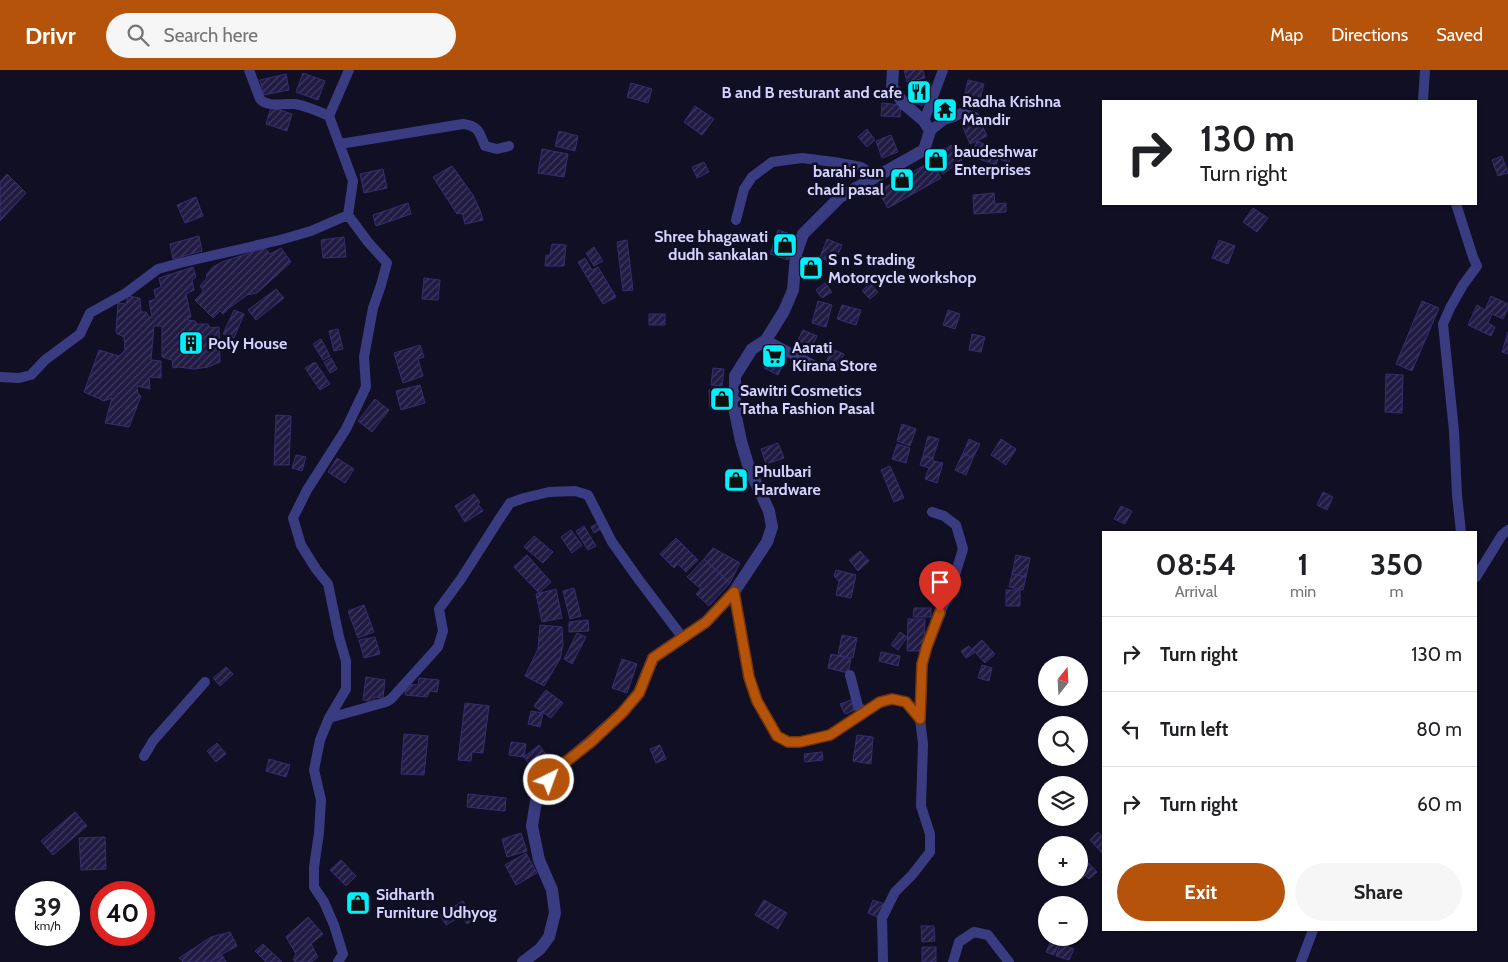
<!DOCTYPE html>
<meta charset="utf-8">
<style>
body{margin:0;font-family:Cabin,sans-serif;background:#f6f6f6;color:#202124;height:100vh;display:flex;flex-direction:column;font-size:19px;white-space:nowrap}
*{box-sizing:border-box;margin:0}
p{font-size:16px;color:#757577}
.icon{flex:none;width:28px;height:28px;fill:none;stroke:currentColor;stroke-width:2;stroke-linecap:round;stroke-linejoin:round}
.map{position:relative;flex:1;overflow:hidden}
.details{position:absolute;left:1102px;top:461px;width:375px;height:400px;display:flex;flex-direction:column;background:#fff;border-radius:0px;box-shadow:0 1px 4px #0004}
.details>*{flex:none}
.banner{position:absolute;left:1102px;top:30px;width:375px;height:105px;border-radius:0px;box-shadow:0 1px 4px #0004;background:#fff;color:#202124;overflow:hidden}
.needle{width:32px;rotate:18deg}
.tools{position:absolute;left:1038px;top:586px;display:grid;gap:10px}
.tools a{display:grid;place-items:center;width:50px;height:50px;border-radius:50%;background:#fff;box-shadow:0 1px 4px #0004;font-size:25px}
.speed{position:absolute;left:15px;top:811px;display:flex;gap:10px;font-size:25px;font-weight:700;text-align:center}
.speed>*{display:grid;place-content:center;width:65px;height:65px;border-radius:50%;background:#fff;box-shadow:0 1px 4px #0004;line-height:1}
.speed small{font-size:12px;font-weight:400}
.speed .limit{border:8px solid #d22;background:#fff;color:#111}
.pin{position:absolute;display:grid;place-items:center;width:42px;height:42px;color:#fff;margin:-51px -21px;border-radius:50% 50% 50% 0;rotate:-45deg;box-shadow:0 0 5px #0007}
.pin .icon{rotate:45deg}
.me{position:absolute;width:55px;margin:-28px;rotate:42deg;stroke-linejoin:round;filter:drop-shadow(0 0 4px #0008)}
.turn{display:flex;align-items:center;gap:18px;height:105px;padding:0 15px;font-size:22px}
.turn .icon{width:65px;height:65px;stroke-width:2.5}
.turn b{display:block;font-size:35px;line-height:42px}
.eta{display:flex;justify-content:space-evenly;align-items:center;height:85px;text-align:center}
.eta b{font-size:30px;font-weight:800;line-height:35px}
.primary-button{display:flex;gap:10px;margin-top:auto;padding:10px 15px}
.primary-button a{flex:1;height:58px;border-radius:30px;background:#b45309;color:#fff;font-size:20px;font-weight:800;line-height:58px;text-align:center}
.primary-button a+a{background:#f6f6f6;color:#202124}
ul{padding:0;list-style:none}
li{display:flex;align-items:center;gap:15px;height:75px;padding:0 15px;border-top:1px solid #e0e0e0}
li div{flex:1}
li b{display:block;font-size:19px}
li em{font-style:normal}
header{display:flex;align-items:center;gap:30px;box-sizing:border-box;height:70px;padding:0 25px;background:#b45309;color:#fff}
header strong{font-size:24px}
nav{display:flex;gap:28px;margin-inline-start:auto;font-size:18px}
.search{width:350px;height:45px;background:#f6f6f6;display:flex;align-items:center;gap:12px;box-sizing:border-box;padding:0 18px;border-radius:28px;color:#757577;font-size:19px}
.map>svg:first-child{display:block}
.building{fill:url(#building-hatch);stroke:#362d70}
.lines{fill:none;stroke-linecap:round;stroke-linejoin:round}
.minor{stroke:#3a3c82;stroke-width:10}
.tertiary{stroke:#3a3c82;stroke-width:12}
.route-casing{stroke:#753606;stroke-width:12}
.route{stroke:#b45309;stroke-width:9}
.labels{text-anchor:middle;stroke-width:5;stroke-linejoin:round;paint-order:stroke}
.poi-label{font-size:16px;font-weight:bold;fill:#d4d2fe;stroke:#110f24;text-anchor:start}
</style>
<header>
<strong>Drivr</strong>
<div class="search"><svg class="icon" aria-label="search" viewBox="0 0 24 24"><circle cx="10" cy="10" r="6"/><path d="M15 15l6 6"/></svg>Search here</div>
<nav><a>Map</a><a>Directions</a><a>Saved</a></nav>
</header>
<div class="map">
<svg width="1508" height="892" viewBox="0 0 1508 892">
<defs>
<pattern id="building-hatch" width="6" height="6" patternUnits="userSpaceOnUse" patternTransform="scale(1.25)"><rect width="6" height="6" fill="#211b44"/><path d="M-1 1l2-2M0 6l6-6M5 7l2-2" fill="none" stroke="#403b60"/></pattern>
</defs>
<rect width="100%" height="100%" fill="#110f24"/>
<path class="building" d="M904,0H923L925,8L907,12Z
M303,3L325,11L318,30L296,22Z
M286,4L289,20L264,25L260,10Z
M968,10L984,14L979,32L964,28Z
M631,13L652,19L648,33L627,27Z
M916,15L930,24L922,36L909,27Z
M882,33L901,35L900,47L881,46Z
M695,36L714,49L702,65L684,52Z
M271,37L292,44L287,61L266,54Z
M979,48L987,66L970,74L962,55Z
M867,59L875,70L867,77L858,67Z
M559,61L578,66L575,81L555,76Z
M891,65L898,82L882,88L876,71Z
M977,71L989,76V78L1000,82L996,95L971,86Z
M951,75L962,90L943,104L932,89Z
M542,79L568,84L564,107L538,103Z
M1002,80L1012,83L1009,92L999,89Z
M1502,86L1508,103L1498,106L1492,90Z
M932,91L941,108L888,138L878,121Z
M704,92L709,102L697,108L692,97Z
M452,96L473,125L480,140L483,150L465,154L462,143L457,144L433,107Z
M383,99L387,118L364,123L360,104Z
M7,104L26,123L0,151V112Z
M994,123L995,134L1006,133V142L974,144L973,125Z
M196,127L203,146L185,153L177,135Z
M408,133L411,144L376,156L373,145Z
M1253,138L1268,148L1257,162L1243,152Z
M778,160L796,166L788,190L770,184Z
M199,166L202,181L173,189L170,174Z
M344,167L346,187L323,188L321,170Z
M827,169L842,175L834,194L820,187Z
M627,170L633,220L623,221L617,172Z
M1219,170L1235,176L1228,194L1212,188Z
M552,174L566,175L564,196H545L546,185H550Z
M594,177L603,191L594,196L586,183Z
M265,178L270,184L281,178L291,192L257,223L247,225L229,238L223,244L220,241L213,248L195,230L203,222V220L200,216L206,209L207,204L213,197L222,192Z
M585,188L592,200L598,197L616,227L603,234L578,192Z
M193,197L196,207L192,210L194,220L186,224L191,247L188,248V250L195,251L197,254H208L210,258L219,257L220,292L208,297L194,299L178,297L173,298L172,290L162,287V256H154L151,290L161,291V308L149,307L150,319L137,316L138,324L141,326L129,357L105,353L112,328L104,331L84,322L99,280L119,286L125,280L124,267L116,263L118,233L126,234L128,226L140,228L141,242H146L149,247H152L149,231L156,229L154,220L161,217L159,208Z
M424,208L440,210L438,230L422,229Z
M825,213L832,222L822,228L816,220Z
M870,213L878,222L870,229L862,221Z
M276,219L284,228L256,250L248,240Z
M1491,226L1508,234V238L1503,249L1492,244L1488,253L1495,257L1491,266L1468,255L1477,235L1485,240Z
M818,231L832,235L826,257L812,253Z
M1422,231L1439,238L1412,301L1396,294Z
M842,235L861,240L856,255L837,249Z
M234,240L244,244L234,268L223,264Z
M948,240L960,244L955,259L943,255Z
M649,244H665V255H649Z
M338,259L343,279L334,281L329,261Z
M803,260L817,266L808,285L794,278Z
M1508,262V284L1502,282Z
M972,264L985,267L981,282L969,280Z
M321,269L330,286L323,290L313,274Z
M420,275L424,287L418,289L423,306L403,313L394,283Z
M832,279L844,284L838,298L826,292Z
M772,280L787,287L778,305L764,298Z
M331,288L337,299L330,303L324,292Z
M315,292L330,314L320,320L305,298Z
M713,298L724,299L722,316L711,315Z
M1386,304L1403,305L1402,343L1385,342Z
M420,315L425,333L401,340L396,321Z
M709,320H727L728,337L710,338Z
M375,329L389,340L372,362L358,351Z
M276,345L291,346L289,395H274Z
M902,354L916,359L910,376L897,371Z
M928,366L939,369L933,388L923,386Z
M969,369L980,374L973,388L963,383Z
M1001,369L1016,379L1006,395L991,385Z
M778,373L784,388L766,394L761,379Z
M897,374L910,378L906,393L892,389Z
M963,383L973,388L966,405L955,400Z
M296,385L306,387L302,401L292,398Z
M923,386L933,388V391L943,393L937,413L925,409L929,398L920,395Z
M337,388L354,399L345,413L328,402Z
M890,396L904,428L894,432L881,400Z
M1323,422L1333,427L1327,440L1317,435Z
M474,424L480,432L478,434L483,441L465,452L455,436Z
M1121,436L1132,441L1125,454L1114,449Z
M598,453L601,459L594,463L591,457Z
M584,456L596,476L588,480L576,461Z
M571,460L582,475L572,483L561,467Z
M534,466L553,482L543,493L524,477Z
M676,468L698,490L686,502L678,494L674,498L660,484Z
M713,478L740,493L730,513L704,489Z
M860,481L869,491L858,501L849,490Z
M527,485L551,512L539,523L514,497Z
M1016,485L1030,488L1026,507L1012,504Z
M704,489L730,513L709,536L696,524L701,519L687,507Z
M836,500L856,505L851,528L836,525L839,511L834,506Z
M1012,504L1026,507L1023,520L1009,517Z
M574,518L581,546L570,549L563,521Z
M556,519L562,548L542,552L536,524Z
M1006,520H1020V536H1006Z
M364,535L374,562L358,568L348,541Z
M914,538H931V547H913Z
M908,549H925L924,581H907Z
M588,550L589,561L569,562V552Z
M540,555L562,557L563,575L560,589L544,616L525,606L538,579Z
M900,562L907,567L898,580L891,575Z
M577,563L586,567L572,594L564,589Z
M842,565L857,568L853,588L838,585Z
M375,567L380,584L364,588L359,570Z
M982,570L995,584L985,593L972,579Z
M969,576L974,583L966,588L961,581Z
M881,582L900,586L898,596L879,591Z
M831,584L851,589L848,603L828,598Z
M622,589L637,594L627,623L612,618Z
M982,595L992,598L989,611L978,608Z
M226,597L233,604L220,616L213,608Z
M366,607L385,610L383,628L374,627V632L363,630Z
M419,608L439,610L437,622L430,621L427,627L405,625L406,614L418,615Z
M546,620L563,633L551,648L534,636Z
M851,630L855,640L845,644L840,634Z
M465,633L489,636L483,683L472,682L471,691L458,690Z
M531,641L543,643L540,657L528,654Z
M404,664L428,666L424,705L401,704Z
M857,665L873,667L871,694L853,691Z
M511,672L526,674L524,687L509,685Z
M217,673L226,684L216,692L207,681Z
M539,675L548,687L533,699L524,687Z
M660,675L666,689L656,693L650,679Z
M822,682L823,690L805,692L804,684Z
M269,689L290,695L286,707L266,701Z
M468,724L506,728L505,741L467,737Z
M75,742L87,756L53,785L41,771Z
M1098,762L1104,768L1103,784L1090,770Z
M521,763L527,781L507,787L502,769Z
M105,767L106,799L81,800L79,768Z
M526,783L537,803L516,815L505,795Z
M1083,787L1097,802L1089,809L1085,805L1082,809L1079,805V792Z
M341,790L356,806L346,816L330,800Z
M764,830L787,843L778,859L755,845Z
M873,830L885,834L879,848L868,843Z
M463,831L470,841L446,855L440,845Z
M472,841L477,848L467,854L463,847Z
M308,847L323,864L311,874L318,887L311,892H296L293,890L296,884L286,867Z
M921,856H934L935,871L922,872Z
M230,862L237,876L208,892H183L179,888L211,867Z
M1051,871L1058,875L1054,885L1046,882Z
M263,874L282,892H266L255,881Z
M1060,874L1074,879L1069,890L1056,886Z
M922,877H936V892H922Z
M222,885L226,892H210Z"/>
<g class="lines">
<path class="minor" d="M249,0L260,29C268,38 283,33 295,34C307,36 318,41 329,46
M1423,31L1425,0
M924,51L943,0
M930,61L944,50L954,47L961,43L975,47
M340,74L463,54C479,56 479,62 485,76L497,79L509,76
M1456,134L1473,187L1477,196L1463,215L1450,238L1443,254L1454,361L1457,425L1461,462
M736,150L744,119L752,107L772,92L802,88L834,92L861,97L877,107
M766,270L813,295
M0,307L19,308L31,305L45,290L80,264L90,243L126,223L158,199L180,193L280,170L311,161L348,145
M1476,507L1502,465L1508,460
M734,522L749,607L757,631L777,665L787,672H800L830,665L879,632L892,629L906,632L920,649L923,674L921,736L930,764V782L912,805L895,822L882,848L883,892
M850,605L858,636L864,642
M329,648L386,632L391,629L438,577L443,561L439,539L461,509L498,451L510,433L524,428L549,422L575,421L588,425L612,472L639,510L683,568
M920,649L922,594L927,576L940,542L949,524L963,479L956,455L944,446L932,442
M144,686L153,671L205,612
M338,892L343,884L334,855L324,832L314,817V797L319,763L321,730L314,700L320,670L329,648L346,619V591L339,567L328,514L316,499L301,475L293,448L307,420L346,359L366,317L364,287L373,238L381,215L387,193L368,172L348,145L353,111L329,46L349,0
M953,892L959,872L974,862L988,865L1009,892
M1301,892L1313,860"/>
<path class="tertiary" d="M523,892L540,879L549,867L555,843L552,820L539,790L532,756L537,725L562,695L591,671L622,643L639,623L653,588L706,552L734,522L767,472L772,457L769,441L749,398L741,371L735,342V306L752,279L766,270L784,241L793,220L796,184L803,164L840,127L924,80L930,61L924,51L904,34L892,17L893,0"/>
</g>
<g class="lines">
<defs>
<path id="route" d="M549,710L562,695L591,672L622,643L639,623L653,588L706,552L734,522L749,607L757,631L777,666L788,672H800L830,665L880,632L892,629L906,632L920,649L922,594L927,576L940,542"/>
</defs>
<use href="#route" class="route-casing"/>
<use href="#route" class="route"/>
</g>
<defs>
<symbol id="restaurant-square" viewBox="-11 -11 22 22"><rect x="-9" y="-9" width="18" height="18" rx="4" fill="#04eff8" stroke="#110f24"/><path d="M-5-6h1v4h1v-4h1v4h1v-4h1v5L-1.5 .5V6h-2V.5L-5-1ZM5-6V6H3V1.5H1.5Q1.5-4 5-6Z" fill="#111"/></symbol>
<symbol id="temple-square" viewBox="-11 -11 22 22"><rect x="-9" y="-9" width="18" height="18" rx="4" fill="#04eff8" stroke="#110f24"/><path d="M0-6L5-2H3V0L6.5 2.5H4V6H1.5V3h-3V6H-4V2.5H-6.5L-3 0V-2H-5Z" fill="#111"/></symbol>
<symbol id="shop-square" viewBox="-11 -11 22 22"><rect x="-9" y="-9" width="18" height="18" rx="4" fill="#04eff8" stroke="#110f24"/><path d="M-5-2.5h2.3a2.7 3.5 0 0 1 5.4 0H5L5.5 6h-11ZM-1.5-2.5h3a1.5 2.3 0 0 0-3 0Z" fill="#111"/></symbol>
<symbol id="building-square" viewBox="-11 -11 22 22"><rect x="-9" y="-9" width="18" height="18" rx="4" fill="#04eff8" stroke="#110f24"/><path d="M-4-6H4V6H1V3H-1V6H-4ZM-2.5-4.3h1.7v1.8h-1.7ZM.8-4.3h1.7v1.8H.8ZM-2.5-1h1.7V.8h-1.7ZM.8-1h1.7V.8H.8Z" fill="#111"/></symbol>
<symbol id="supermarket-square" viewBox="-11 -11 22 22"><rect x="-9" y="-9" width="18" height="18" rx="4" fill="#04eff8" stroke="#110f24"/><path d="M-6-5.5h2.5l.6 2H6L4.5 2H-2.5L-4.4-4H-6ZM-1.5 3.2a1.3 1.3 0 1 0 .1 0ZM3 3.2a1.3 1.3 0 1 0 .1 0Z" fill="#111"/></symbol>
</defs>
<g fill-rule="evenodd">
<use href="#restaurant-square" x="905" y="8" width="28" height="28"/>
<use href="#temple-square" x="931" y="26" width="28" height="28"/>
<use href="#shop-square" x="922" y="76" width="28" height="28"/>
<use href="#shop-square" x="888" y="96" width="28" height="28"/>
<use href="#shop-square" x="771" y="161" width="28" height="28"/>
<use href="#shop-square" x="797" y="184" width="28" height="28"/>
<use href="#building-square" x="177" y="259" width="28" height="28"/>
<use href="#supermarket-square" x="760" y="272" width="28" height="28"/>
<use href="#shop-square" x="708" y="315" width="28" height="28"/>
<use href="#shop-square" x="722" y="396" width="28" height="28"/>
<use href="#shop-square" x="344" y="819" width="28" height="28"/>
</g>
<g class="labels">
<g class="poi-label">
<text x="902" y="28" text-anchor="end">B and B resturant and cafe</text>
<text x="962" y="37">Radha Krishna<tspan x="962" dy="18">Mandir</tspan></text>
<text x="954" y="87">baudeshwar<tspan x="954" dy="18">Enterprises</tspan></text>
<text x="884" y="107" text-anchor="end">barahi sun<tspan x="884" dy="18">chadi pasal</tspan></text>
<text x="768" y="172" text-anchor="end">Shree bhagawati<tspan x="768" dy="18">dudh sankalan</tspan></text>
<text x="828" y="195">S n S trading<tspan x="828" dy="18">Motorcycle workshop</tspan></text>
<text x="208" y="279">Poly House</text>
<text x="792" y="283">Aarati<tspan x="792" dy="18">Kirana Store</tspan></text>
<text x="740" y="326">Sawitri Cosmetics<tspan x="740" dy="18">Tatha Fashion Pasal</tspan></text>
<text x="754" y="407">Phulbari<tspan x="754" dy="18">Hardware</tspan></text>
<text x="376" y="830">Sidharth<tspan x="376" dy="18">Furniture Udhyog</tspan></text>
</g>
</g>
</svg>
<div class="tools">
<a><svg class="needle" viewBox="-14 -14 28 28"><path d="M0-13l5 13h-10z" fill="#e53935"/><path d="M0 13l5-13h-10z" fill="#757577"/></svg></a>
<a><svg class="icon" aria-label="search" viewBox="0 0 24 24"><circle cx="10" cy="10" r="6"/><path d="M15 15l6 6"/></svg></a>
<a><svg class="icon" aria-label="layers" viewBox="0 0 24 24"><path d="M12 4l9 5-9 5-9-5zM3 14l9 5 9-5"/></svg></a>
<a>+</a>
<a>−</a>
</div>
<div class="speed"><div>39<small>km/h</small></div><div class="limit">40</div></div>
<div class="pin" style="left:940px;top:542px;background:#d93025"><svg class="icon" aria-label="arrive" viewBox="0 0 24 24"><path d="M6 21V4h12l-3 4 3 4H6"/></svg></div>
<svg class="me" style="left:549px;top:710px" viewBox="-20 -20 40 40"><circle r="17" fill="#b45309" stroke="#fff" stroke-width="3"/><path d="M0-11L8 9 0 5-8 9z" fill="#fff"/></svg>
<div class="banner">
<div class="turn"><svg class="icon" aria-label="right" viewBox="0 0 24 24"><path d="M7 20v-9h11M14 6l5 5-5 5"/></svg><div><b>130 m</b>Turn right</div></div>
</div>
<section class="details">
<div class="eta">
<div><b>08:54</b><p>Arrival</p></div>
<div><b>1</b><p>min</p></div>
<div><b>350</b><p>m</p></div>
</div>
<ul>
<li><svg class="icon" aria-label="right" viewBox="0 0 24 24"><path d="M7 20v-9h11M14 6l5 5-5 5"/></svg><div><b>Turn right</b></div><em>130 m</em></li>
<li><svg class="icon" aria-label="left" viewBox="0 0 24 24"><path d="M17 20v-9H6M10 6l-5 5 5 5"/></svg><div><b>Turn left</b></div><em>80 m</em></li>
<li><svg class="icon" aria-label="right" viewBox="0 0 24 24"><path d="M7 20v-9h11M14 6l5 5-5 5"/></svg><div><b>Turn right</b></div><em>60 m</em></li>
</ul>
<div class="primary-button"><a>Exit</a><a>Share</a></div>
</section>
</div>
